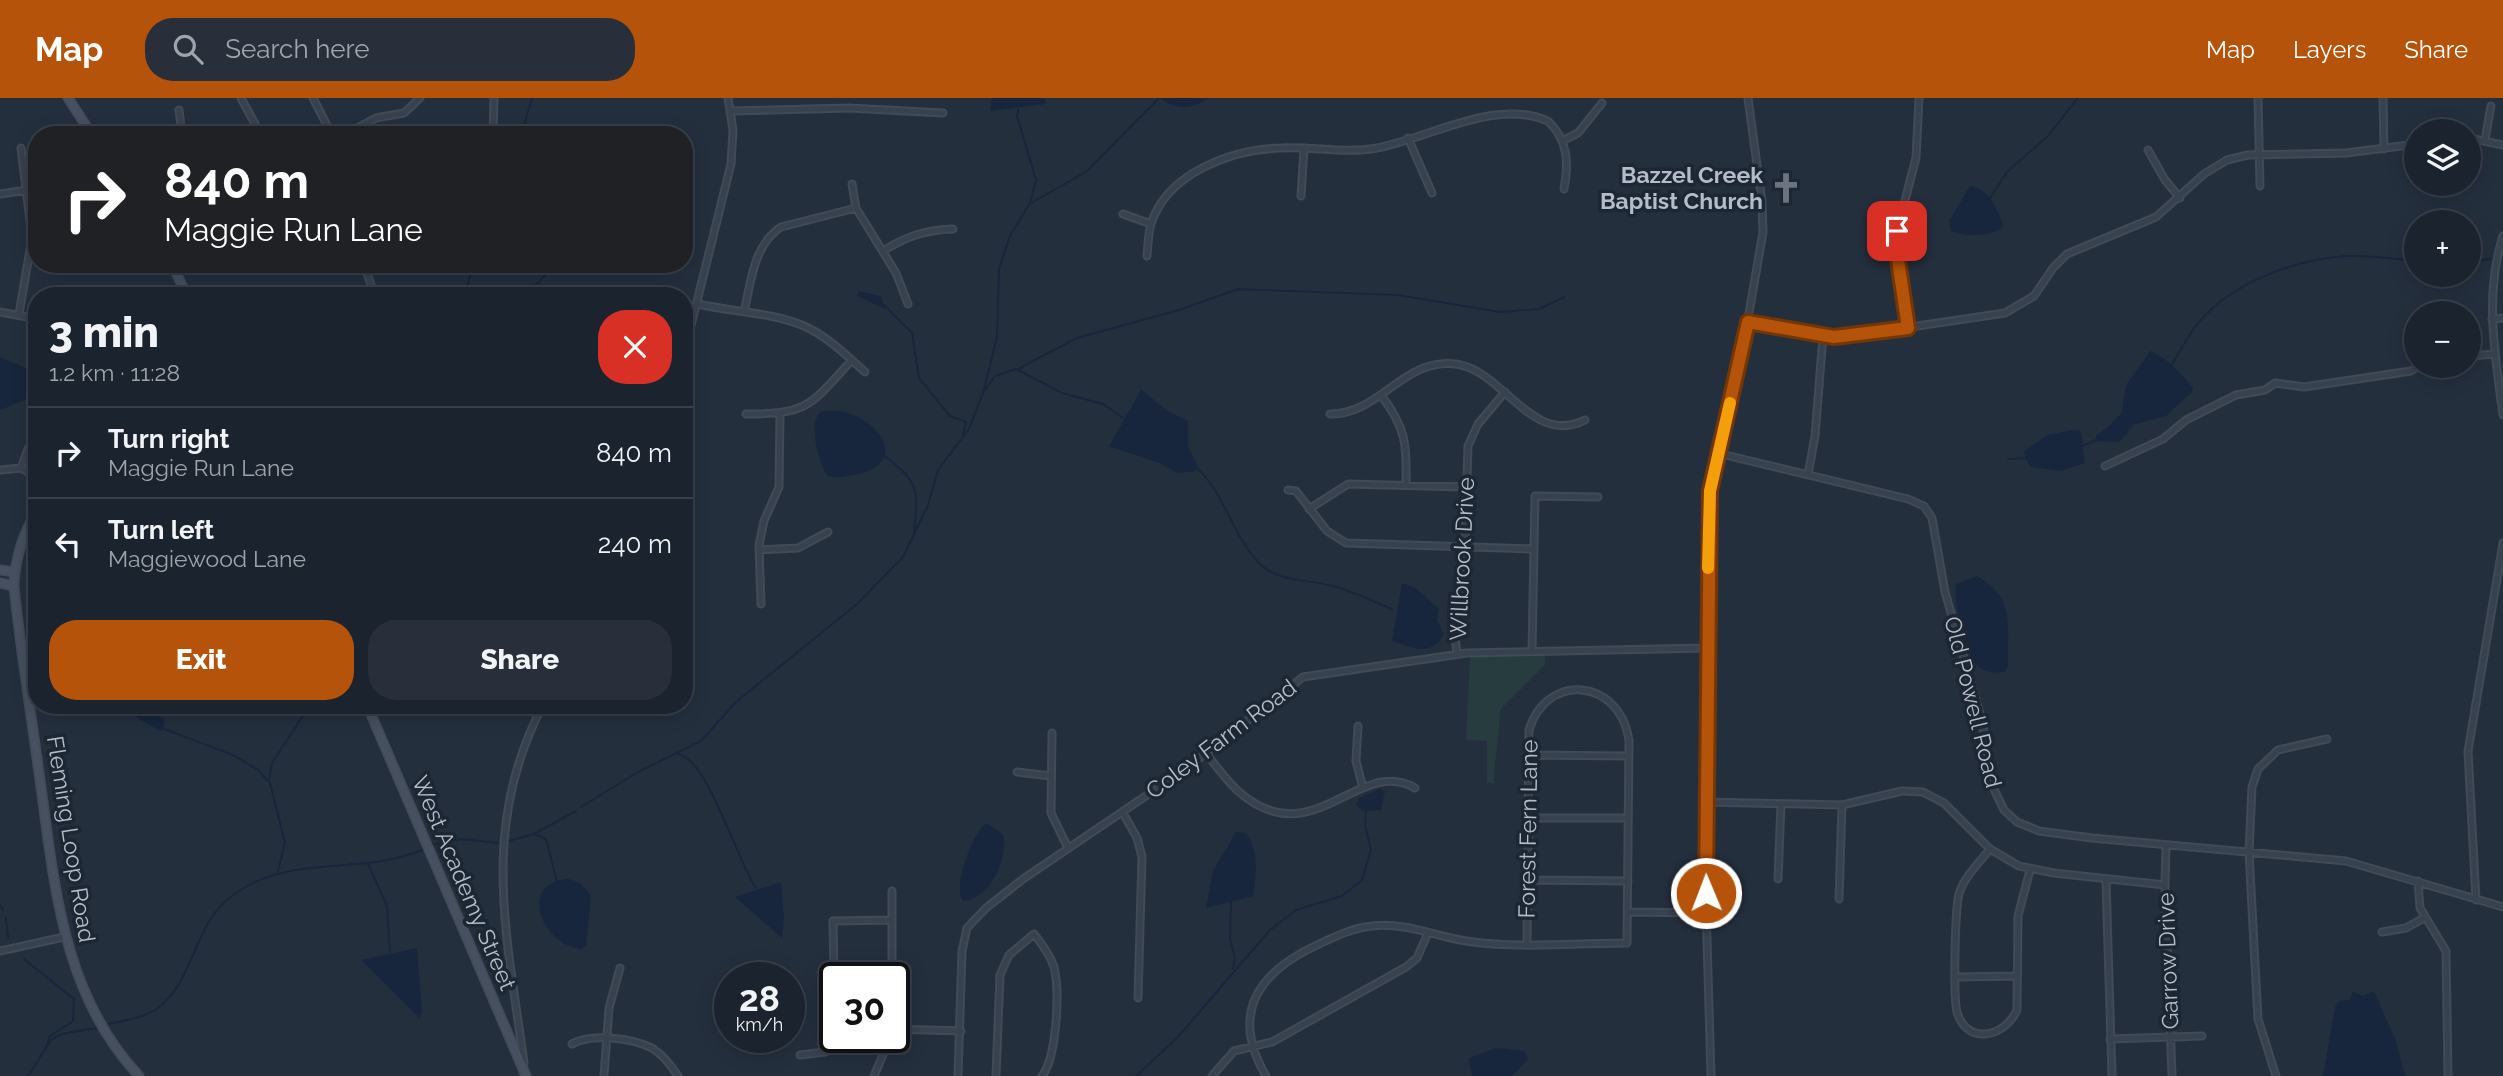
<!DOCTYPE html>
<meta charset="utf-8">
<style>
body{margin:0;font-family:Raleway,sans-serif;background:#282f3a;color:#f1f3f6;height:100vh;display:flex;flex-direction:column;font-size:26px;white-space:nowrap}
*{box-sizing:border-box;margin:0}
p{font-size:23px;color:#a0a4aa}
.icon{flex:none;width:38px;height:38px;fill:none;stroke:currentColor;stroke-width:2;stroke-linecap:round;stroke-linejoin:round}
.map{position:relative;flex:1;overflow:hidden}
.panel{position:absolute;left:28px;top:189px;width:665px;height:427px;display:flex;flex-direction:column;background:#1b232e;border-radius:28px;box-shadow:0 4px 18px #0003,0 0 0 2px #39404a}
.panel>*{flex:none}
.banner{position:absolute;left:28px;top:28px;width:665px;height:147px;border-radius:28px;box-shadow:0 4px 18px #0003,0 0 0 2px #39404a;background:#202124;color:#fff;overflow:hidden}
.fabs{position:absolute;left:2404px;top:21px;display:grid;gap:14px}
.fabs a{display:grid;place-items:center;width:77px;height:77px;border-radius:50%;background:#1b232e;box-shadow:0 4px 18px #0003,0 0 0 2px #39404a;font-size:35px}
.speed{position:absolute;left:714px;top:864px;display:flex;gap:14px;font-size:35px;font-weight:700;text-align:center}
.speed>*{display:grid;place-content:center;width:91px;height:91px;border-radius:50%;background:#1b232e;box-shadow:0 4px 18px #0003,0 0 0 2px #39404a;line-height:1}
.speed small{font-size:18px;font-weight:400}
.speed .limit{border:4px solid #111;border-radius:10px;background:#fff;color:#111}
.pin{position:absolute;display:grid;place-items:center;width:60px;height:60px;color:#fff;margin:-30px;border-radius:14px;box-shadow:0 4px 10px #0006}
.me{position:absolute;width:77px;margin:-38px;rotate:359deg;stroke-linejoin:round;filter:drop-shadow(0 0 5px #0008)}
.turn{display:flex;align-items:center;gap:24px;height:147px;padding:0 21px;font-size:32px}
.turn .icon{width:91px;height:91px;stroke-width:2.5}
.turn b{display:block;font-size:49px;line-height:60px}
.round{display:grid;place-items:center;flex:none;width:74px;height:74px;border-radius:28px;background:#282f3a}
.headline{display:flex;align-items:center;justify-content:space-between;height:119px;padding:0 21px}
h1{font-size:42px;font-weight:800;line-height:52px}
.button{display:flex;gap:14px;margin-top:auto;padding:14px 21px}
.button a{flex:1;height:80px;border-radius:28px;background:#b45309;color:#fff;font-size:28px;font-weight:800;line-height:80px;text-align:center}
.button a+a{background:#282f3a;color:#f1f3f6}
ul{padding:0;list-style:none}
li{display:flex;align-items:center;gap:21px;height:91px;padding:0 21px;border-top:2px solid #39404a}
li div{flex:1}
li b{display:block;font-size:26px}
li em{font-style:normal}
header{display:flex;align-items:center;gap:42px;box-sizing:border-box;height:98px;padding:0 35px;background:#b45309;color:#fff}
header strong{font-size:33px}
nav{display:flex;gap:38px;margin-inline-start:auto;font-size:24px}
.search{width:490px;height:63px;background:#282f3a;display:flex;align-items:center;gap:18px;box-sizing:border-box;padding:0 24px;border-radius:28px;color:#a0a4aa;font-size:26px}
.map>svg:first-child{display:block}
.green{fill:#263c3f}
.water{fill:#17263c}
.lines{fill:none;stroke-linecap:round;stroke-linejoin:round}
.stream{stroke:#17263c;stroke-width:2}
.street-casing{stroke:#414a57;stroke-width:9}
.secondary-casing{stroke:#414a57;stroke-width:11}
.street{stroke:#38414e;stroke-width:5}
.secondary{stroke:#465061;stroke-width:8}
.route-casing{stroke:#753606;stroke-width:18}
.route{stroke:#b45309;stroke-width:12}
.slow{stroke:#f59e0b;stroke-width:12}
.labels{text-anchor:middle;stroke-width:7;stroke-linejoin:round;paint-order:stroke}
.poi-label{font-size:23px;font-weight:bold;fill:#b4bcc9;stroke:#1d2633;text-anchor:end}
.street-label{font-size:23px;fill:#b4bcc9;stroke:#1d2633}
</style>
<header>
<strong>Map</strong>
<div class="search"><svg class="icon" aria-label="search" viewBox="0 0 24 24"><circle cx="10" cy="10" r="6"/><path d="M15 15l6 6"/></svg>Search here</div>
<nav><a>Map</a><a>Layers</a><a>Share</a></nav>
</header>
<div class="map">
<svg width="2503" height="978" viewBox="0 0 2503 978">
<rect width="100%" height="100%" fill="#242f3e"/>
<path class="green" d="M1487,557H1545V567L1500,612C1500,638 1494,660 1494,685H1487V643L1466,642L1470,560Z"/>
<path class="water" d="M992,0H1046L1045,6L990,13Z
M1160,0H1209C1191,11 1178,13 1160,0Z
M1970,88C1989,90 1998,113 2004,128C1992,139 1965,139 1951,133L1949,123Z
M859,193L881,198L885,211L857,198Z
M2150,253C2166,259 2183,276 2193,290L2192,294L2166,318L2135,326L2119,344L2096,343V338L2121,319L2126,287Z
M0,259L37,275V297L0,312Z
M1141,292L1168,313L1188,323V349L1197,366L1195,373L1178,375L1159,365L1109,348Z
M821,314C868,303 920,365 854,377C844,379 836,381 827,377C819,364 807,325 821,314Z
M2072,332L2081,333L2085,365L2061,373L2030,369L2024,355L2026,352L2047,337Z
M1977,478C2016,500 2007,528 2008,567L2005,574C1996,575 1985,575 1978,568C1965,555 1953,504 1956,486Z
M1402,485L1416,490L1439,511L1437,522L1444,537C1430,559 1414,550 1392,543Z
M131,607L164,620V631L160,633L136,619L129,611Z
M1379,691L1385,693L1381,712L1363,713L1356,707L1359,700Z
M986,725L1003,736C1009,760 991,801 963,803C952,789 973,734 986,725Z
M1236,734L1245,735C1260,751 1256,778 1253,798L1206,810L1213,773Z
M569,781L580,785L591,797L586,848L581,851C541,847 517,784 569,781Z
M781,784L784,820L782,840L735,799Z
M417,850L422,915L419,920L361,862Z
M2374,893L2396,943L2405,978H2323L2335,909L2339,903L2350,902L2353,894L2363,898Z
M1496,950L1525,953L1528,961L1512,978H1472L1469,960Z"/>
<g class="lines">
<path class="stream" d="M521,37L532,0
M1990,100L2007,74L2048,38L2078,0
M1031,105L1086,74L1159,0
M2469,164L2503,159
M464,198L474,166
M526,198L555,166
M884,207L912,235L919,280L950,318L966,324L963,337
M2170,269C2180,255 2187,238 2199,224C2233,184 2296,161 2347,158C2370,157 2394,161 2417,163
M1018,271L1077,240L1179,212L1238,191L1398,197L1500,214L1539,211L1564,199
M985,292L995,278L1016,271L1062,295L1103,306L1123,320
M2108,331L2121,317
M2082,348L2096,342
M883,357C920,384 918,392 914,435
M2008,361L2025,360
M1197,370C1225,396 1232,436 1258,464C1277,485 1308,481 1333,488C1354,494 1374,503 1393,512
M301,616L303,607
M165,631L235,658L258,672L270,685L285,745L278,773
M678,656C708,661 736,761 756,790
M269,682L272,665L310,607
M581,709L638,674L701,643L736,604L857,506L903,459L928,407L938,372L969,331L983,295L997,239L999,171L1010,138L1030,105L1036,82L1017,18L1018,12
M534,736L546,741L557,784
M508,743L534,736L576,713
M431,747L461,741L498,745
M368,766L387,808L390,854
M1231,804L1230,841L1235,860L1233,871
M0,806L3,812
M6,820L8,840
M24,861L74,901L73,923L50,938L47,947
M109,926C125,922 146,920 159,909C193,883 194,830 227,802C286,752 358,780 424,751
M28,978C58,934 43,938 98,930
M1136,978L1177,940L1270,832L1296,812L1342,798L1362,782L1371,752L1365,727L1366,713"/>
<defs>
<path id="street" d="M241,0L261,37
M313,0L332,37
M2258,0L2260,88
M2383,0L2384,51
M179,12L182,37
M730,13L849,10L943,15
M344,37L376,20L404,15L420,0
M493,37L494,0
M1408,40L1432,95
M2469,40L2503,47
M1564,42L1578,35L1602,5
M2485,42L2491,8
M2148,52L2165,82L2180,100
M852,86L856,110L896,175L908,206
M0,96L27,92
M1301,98L1304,51
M1123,116L1151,126
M2503,138C2484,197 2495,257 2503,317
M883,153C907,138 925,132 953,131
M1147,158C1148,148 1148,136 1151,126C1167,75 1232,51 1281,50C1312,48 1345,56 1377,50C1432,39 1496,0 1548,23C1568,42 1569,65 1564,91
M364,166L372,190
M698,206C732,214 771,214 804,228C827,238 846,257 865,274
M0,214L37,221
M744,214C751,185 753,147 781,129L856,110
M19,216L32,140L21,50
M2492,221L2503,220
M1748,224L1809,236L1850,238L2005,215L2034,198L2053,170L2067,156L2156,119L2204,76L2227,62L2248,57L2346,55L2417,46
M1908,231L1897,155V133L1916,60L1919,0
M684,256L731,66L733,32L728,0
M2469,258L2495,256
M1381,297C1406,330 1407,346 1406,387
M746,316C810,316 810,307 852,262
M1330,316C1379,317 1404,259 1456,266C1503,272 1532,349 1585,322
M1717,355L1908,401L1924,408L1932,420L1945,494L1982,623L1992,687L2004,712L2017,724L2039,733L2092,740L2346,763L2503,809
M2105,368L2163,341L2186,322L2236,297L2265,292L2275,285L2304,289L2411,273L2419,268
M21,370L28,351L36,342
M0,372L21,370L37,380
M1808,377L1815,338L1823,238
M1288,392L1296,393L1327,433L1346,445L1532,451
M1309,411L1348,386L1466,389
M759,452L798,450L828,434
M761,506L759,447L764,423L779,389L780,316
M1532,553L1535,398L1598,399
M1457,556L1454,529L1464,480L1468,348L1478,326L1505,294
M1358,628L1356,663L1363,690
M1052,635L1051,715L1068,750
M1206,655C1216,668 1226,682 1238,693C1312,759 1359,657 1415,690
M1528,657L1629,658
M1017,674L1051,678
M1706,704L1842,707L1902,693L1923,694L1944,705L1990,751L2019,768L2054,775L2165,787
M1123,715L1137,740L1142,759L1138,900
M1528,720H1628
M2166,748L2165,787L2172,978
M1990,751C1979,765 1964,779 1959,796C1955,812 1953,898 1957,914C1967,948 2005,939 2017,912L2018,818L2030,772
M1778,781L1781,706
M1528,782L1628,783
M2106,782L2112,978
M2418,783L2420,810L2446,853L2448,978
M892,793V880
M1839,801L1842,707
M2476,802L2468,653L2503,445
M1627,814L1706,815
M2382,834L2406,830L2424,820
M0,853L64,839
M1957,879L2017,878
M894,931L961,933
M835,932L833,823L892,822
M2110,941L2202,938
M572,946C591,935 632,940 652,950C663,957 671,967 678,978
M800,957L825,954L860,940
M524,965C507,837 479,728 543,607
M604,978L609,910L620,870
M874,978L890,940
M958,978L962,853L967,830L986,810L1023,781L1187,670L1303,579L1467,555L1707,550
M996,978L1000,877L1009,857L1034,836C1042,846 1050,857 1054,869C1060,893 1057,959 1042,978
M1212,978L1234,953L1272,944L1406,869L1417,860L1428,835
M1266,978C1230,916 1257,875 1317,847C1334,839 1352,830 1372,828C1404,824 1435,838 1466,843C1518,851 1575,845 1627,845L1629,642C1620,581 1547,573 1529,632L1527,845
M1711,978L1705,775L1708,429L1713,371L1747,227L1763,134L1762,104L1748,0
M2276,978L2258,921L2249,754L2252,689L2258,671L2278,652L2327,641"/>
<path id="secondary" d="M68,0L92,37
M172,166L187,198
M37,413C22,437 15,460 14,488C20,548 30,608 38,668C54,777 59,893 139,978
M0,472L14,474
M0,485L14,488
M367,607L526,978"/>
</defs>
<use href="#street" class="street-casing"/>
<use href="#secondary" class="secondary-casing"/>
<use href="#street" class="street"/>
<use href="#secondary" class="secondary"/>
</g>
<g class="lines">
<defs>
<path id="route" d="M1706,795L1710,393L1748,224L1834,239L1908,230L1897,155V133"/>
</defs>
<use href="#route" class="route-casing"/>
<use href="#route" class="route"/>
<path class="slow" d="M1708,470L1710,393L1730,305"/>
</g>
<defs>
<symbol id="church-bare" viewBox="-9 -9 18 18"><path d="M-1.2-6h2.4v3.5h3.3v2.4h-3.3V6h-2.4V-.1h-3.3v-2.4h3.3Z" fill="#6b7280" stroke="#1d2633" stroke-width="2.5" paint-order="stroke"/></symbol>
</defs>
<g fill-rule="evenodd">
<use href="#church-bare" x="1764" y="68" width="44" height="44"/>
</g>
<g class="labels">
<g class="poi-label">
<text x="1763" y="85">Bazzel Creek<tspan x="1763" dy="26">Baptist Church</tspan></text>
</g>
<g class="street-label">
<text transform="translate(1462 461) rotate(-87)" y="8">Willbrook Drive</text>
<text transform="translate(1973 604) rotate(76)" y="8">Old Powell Road</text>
<text transform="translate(1221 641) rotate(-37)" y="8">Coley Farm Road</text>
<text transform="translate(1528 731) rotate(-89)" y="8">Forest Fern Lane</text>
<text transform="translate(71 741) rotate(81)" y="8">Fleming Loop Road</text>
<text transform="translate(464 785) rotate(67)" y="8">West Academy Street</text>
<text transform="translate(2168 863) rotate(-92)" y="8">Garrow Drive</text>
</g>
</g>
</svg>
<div class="fabs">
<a><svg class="icon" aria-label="layers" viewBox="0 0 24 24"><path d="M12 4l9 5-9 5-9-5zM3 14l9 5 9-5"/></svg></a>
<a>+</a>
<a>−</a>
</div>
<div class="speed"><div>28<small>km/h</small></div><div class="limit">30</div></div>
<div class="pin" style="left:1897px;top:133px;background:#d93025"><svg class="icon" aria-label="arrive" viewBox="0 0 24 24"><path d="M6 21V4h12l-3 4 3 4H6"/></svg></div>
<svg class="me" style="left:1706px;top:795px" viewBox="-20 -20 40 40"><circle r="17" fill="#b45309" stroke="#fff" stroke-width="3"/><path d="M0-11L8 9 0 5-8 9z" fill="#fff"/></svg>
<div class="banner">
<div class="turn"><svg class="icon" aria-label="right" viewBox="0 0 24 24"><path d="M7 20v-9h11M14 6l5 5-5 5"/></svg><div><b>840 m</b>Maggie Run Lane</div></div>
</div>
<section class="panel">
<div class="headline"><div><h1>3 min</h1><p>1.2 km · 11:28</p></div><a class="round" style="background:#d93025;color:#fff"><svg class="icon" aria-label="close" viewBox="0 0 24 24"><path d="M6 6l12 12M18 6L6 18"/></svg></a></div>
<ul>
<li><svg class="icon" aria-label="right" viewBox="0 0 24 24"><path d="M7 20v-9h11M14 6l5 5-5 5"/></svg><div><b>Turn right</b><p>Maggie Run Lane</p></div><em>840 m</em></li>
<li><svg class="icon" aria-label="left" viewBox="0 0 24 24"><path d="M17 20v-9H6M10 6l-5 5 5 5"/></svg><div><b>Turn left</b><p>Maggiewood Lane</p></div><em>240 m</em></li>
</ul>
<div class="button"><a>Exit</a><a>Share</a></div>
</section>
</div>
